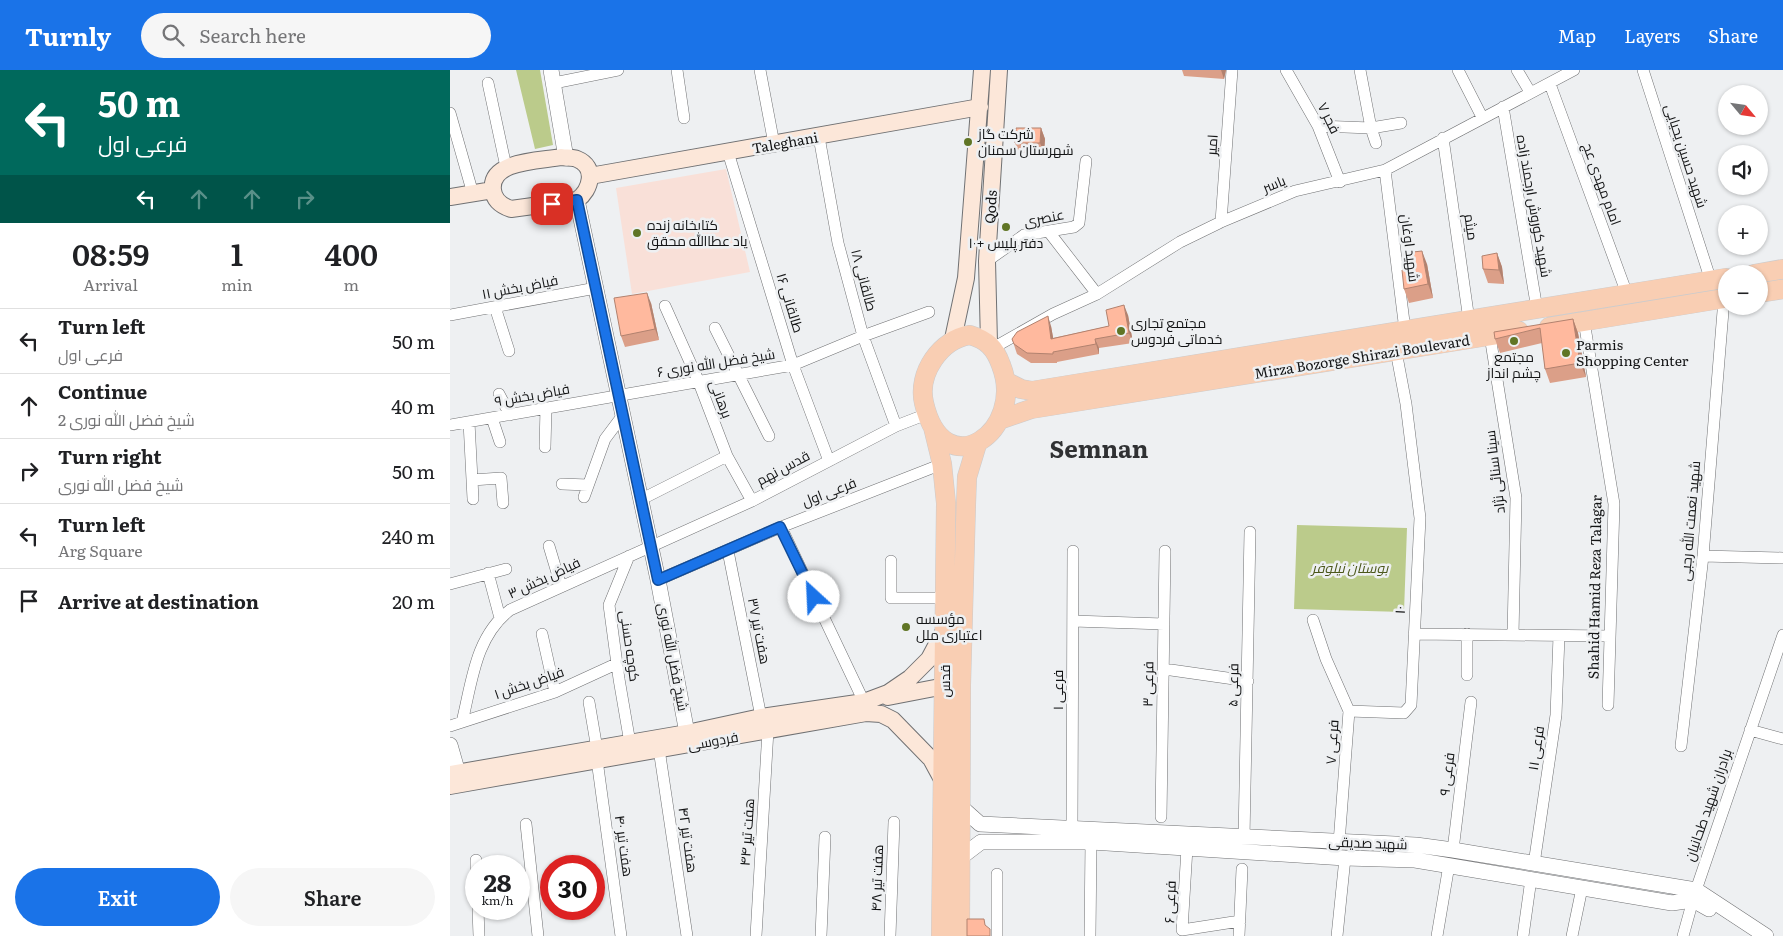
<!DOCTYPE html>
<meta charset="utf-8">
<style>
body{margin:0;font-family:Literata,Cairo,serif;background:#f6f6f6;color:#202124;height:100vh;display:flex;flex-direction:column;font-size:19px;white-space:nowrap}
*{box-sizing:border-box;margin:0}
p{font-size:16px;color:#757577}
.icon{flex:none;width:28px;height:28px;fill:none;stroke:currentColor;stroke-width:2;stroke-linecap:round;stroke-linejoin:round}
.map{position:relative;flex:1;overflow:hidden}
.details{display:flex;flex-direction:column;background:#fff;width:450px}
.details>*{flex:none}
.top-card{background:#00695c;color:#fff;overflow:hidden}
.needle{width:32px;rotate:119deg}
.buttons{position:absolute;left:1268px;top:15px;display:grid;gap:10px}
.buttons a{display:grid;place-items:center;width:50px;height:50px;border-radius:50%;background:#fff;box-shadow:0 1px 4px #0004;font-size:25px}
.speed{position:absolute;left:15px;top:785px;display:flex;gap:10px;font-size:25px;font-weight:700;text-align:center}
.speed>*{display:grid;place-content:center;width:65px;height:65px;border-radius:50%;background:#fff;box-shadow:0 1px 4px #0004;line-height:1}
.speed small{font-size:12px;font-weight:400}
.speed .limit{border:8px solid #d22;background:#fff;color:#111}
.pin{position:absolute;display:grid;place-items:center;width:42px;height:42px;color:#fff;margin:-21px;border-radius:10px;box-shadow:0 2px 8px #0006}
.me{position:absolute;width:55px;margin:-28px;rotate:335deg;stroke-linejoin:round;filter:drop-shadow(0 0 4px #0008)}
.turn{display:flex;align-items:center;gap:18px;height:105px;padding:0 15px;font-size:22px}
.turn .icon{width:65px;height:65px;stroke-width:2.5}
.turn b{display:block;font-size:35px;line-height:42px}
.lanes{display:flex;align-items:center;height:48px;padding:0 15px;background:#0003;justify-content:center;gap:25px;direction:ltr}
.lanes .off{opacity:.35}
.eta{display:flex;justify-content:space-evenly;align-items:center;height:85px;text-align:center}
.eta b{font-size:30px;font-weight:600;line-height:35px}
.button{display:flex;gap:10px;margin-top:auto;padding:10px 15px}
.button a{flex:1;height:58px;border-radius:30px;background:#1a73e8;color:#fff;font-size:20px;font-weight:600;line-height:58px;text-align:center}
.button a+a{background:#f6f6f6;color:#202124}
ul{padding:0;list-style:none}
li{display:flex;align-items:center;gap:15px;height:65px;padding:0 15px;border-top:1px solid #e0e0e0}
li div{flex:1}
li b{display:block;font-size:19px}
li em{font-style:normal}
header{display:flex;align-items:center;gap:30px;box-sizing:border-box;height:70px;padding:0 25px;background:#1a73e8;color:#fff}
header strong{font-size:24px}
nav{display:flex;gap:28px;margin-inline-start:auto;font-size:18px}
.search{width:350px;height:45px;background:#f6f6f6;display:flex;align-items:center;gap:12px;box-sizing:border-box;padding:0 18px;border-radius:28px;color:#757577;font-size:19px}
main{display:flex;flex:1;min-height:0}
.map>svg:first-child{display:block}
.education{fill:#f9e0d8}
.green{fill:#bbcb8b}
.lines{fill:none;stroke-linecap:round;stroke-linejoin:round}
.minor-casing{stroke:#707173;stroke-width:12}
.tertiary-casing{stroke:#707173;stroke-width:16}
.secondary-casing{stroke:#707173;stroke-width:18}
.primary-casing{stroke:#cbcbcc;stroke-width:20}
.minor{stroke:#fff;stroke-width:11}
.tertiary{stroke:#fff;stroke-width:15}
.secondary{stroke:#fce7d9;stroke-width:16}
.primary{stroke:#f9ceb3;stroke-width:19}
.wall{fill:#db9f88}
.shaded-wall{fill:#b2826f}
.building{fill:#ffb99e;stroke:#b2826f}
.route-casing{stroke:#114b97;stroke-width:12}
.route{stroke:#1a73e8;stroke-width:9}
.poi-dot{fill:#607525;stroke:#eef0f2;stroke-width:2}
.labels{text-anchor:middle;stroke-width:5;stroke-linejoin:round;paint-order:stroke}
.street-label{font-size:14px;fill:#131415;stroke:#eef0f2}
.poi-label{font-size:14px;fill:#131415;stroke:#eef0f2;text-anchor:start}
.park-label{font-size:14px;font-style:italic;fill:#4b571a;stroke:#eef0f2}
.town-label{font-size:24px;font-weight:bold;fill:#303133;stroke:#eef0f2}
</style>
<header>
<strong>Turnly</strong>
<div class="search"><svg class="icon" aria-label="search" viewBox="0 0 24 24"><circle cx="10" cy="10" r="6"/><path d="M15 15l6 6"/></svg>Search here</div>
<nav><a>Map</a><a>Layers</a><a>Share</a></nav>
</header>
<main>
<section class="details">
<div class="top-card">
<div class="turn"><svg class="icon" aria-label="left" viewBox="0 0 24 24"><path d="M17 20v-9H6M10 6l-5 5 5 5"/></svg><div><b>50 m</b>فرعی اول</div></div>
<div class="lanes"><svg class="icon" aria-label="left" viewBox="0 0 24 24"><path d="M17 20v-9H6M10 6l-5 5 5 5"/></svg><svg class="icon off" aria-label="ahead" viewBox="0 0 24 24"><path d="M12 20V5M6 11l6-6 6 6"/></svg><svg class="icon off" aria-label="ahead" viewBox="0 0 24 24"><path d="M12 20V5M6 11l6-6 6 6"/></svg><svg class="icon off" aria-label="right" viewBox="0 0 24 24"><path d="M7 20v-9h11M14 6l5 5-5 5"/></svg></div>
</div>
<div class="eta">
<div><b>08:59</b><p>Arrival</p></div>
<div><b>1</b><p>min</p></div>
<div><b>400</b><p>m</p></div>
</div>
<ul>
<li><svg class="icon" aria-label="left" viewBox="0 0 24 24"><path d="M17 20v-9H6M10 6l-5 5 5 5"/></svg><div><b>Turn left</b><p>فرعی اول</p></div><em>50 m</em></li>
<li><svg class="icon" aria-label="ahead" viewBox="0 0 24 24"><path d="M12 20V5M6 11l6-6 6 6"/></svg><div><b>Continue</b><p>شیخ فضل الله نوری 2</p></div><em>40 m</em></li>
<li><svg class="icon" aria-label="right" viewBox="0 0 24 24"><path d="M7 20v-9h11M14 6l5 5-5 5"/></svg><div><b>Turn right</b><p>شیخ فضل الله نوری</p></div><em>50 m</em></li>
<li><svg class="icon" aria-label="left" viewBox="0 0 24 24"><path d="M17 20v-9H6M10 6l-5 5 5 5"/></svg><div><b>Turn left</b><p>Arg Square</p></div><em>240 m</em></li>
<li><svg class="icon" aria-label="arrive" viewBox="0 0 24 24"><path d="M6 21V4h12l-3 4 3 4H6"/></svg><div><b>Arrive at destination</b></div><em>20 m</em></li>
</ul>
<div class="button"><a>Exit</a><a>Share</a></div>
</section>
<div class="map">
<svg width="1333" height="866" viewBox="0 0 1333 866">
<rect width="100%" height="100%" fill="#eef0f2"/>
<path class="education" d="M276,99L300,202L182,224L166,118Z"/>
<path class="green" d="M66,0H90L103,75L85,79Z
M847,455L957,458L954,542L844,539Z"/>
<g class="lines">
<defs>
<path id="minor" d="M227,0L234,48
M310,0L324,74
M836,0L868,56L890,112
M910,0L921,58L926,73
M1008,0L1032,47
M1067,0L1080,22
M1193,0L1261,211
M38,13L56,97
M104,13L168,0
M1100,14L1177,224
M1053,37L1087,239
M0,43L23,124
M868,56L921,58L951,53
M369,67L388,173L413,266L446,356
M993,68L1019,250
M278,82L343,295L379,391
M935,100L955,260
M771,152L782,0
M599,162L647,224
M537,191L574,165L624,157L629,153L636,91
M215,236L248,310L277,386L302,431
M45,237L59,281
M0,245L146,218
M1134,251L1164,434L1158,635
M265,258L319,366
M1040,266L1066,428L1063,565
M543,278L603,244L647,224L730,172L771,152L845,121L935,100L1124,0
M49,324L60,345
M42,348L50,372
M19,352L23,429
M0,355L343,295L413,266L479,242
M95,377L96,338
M22,410L51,408L53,433
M112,414L138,415
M134,427L155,369L173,345
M190,430L277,386
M331,457L414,632
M99,476L111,516
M278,481L311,647
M179,486L159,535L169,609L180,673
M1253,486L1333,488
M441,491V528H495
M38,503L50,548
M208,510L331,457L492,394
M0,514L56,499
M863,550L876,589L899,641L889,773
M623,551L714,554
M92,564L105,622
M964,564L1160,566
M714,599L798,611
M1017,605V564
M139,632L147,679
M899,641L954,643L961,635L970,448L956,334L946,281
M12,652C22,612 25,567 60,540L302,431L446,356L477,344
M0,656L105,622L166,594
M1300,660L1333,669
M1231,676L1253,486L1274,229
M209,679L237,866
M147,690L171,866
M711,747L715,481
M76,754L88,866
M622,759L623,481
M794,768L800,462
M737,778L732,860L790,851
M1003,780L1021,632
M26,790V799
M1084,794L1106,645L1109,566
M1246,820L1333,565
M28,839L29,866
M306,866L318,660
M371,866L375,767
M440,866L444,752
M547,866V804
M640,866L641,772
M789,866L792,799
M887,866L895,788
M987,866L999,795
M1073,866L1081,809
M1122,866L1132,818
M1233,866L1243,830"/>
<path id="tertiary" d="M101,0L116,88
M127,130L208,510L237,663
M0,675L8,703
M511,737L530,754L966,775L1003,780L1246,820L1316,866
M510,788L531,772H641L895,788L965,790L1222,833L1243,830L1259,839"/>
<path id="secondary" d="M111,87C115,88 122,87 127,89C147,97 141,120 127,130L61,139C52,136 44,131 43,120C39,90 91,91 111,87Z
M140,106L530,37
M0,127L43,120
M503,269L516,208L532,0
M539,273L537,191L549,0
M438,627L495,616
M0,704L237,663L311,647L414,632L438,623L460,608L479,589L495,559
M0,716L416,643L431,644L443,650L481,689L494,713"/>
<path id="primary" d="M1304,204L1333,199
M1309,223L1333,219
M1099,257L1276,228
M520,265C537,270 545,278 551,295C577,361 494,419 474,333C467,303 491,269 520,265Z
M557,312L571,319L582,321L1276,208
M549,350L581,339L1069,261
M483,357L492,394L496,433L491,866
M510,866L511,615L516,435L517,407L527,374"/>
</defs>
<use href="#minor" class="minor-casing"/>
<use href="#tertiary" class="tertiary-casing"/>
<use href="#secondary" class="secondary-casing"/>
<use href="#primary" class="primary-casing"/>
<use href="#minor" class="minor"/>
<use href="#tertiary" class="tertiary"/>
<use href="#secondary" class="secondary"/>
<use href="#primary" class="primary"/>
</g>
<path class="wall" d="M732,0H776L774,9L734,6Z
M591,58L595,69L594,83H569L565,73Z
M1047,183L1052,197L1054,214L1038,213L1033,199Z
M977,194L983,228L959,233L954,219Z
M201,233L209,270L175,277L171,266Z
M678,245L683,273L649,278V284L607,292V293H581L567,284L562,269L601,256L603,268L659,256Z
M1123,249L1128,263L1136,307L1100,313L1095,299L1092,273L1050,283L1045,269Z"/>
<path class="shaded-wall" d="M771,0H776L774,9Z
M591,58L595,69L594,83L590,73Z
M972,181L977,194L983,228L978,214Z
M1047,183L1052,197L1054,214L1049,200Z
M197,223L201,233L209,270L205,259Z
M674,235L678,245L683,273L679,263Z
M598,246L601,256L605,278L601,269Z
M1123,249L1128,263L1136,307L1130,293Z
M645,269L649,278V284L646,274Z"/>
<path class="building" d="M566,58H591L590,73H565Z
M972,181L978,214L954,219L952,200L956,199L954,183Z
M1047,183L1049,200L1033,199L1032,186Z
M197,223L205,259L171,266L164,228Z
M674,235L679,263L645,269L646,274L603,282V284L577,283L564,274L562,269L567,262L598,246L601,269L659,256L656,240Z
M1123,249L1130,293L1095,299L1090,258L1045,269L1044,262Z
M517,849H534L535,855L540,859V866H517Z"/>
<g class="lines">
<defs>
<path id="route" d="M102,134L127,130L208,510L330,457L364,527"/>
</defs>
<use href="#route" class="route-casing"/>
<use href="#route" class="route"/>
</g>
<g class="poi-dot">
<circle cx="518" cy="72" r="5"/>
<circle cx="556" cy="157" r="5"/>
<circle cx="187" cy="163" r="5"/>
<circle cx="671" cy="261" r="5"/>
<circle cx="1064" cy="271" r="5"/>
<circle cx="1116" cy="283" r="5"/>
<circle cx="456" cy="557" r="5"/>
</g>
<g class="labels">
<g class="street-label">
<text transform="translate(879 48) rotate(64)" y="5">فجر ۷</text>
<text transform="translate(335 73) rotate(-10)" y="5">Taleghani</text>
<text transform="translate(762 75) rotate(-86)" y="5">امیر</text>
<text transform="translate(1236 86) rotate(72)" y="5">شهید حسین یحیایی</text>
<text transform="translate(824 114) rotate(-22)" y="5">یاسر</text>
<text transform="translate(1152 114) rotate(70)" y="5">امام مهدی عج</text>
<text transform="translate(1084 136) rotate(80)" y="5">شهید کوروش ارجمند زاده</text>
<text transform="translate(541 137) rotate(-87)" y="5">Qods</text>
<text transform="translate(594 148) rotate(-11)" y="5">عنصری</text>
<text transform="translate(1021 157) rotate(82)" y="5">میثم</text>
<text transform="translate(960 178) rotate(83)" y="5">شهید اوغان</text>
<text transform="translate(414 210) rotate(75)" y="5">طالقانی ۱۸</text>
<text transform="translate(70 217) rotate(-11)" y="5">فیاض بخش ۱۱</text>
<text transform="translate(340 233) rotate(73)" y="5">طالقانی ۱۶</text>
<text transform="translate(912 287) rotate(-9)" y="5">Mirza Bozorge Shirazi Boulevard</text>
<text transform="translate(266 293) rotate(-9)" y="5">شیخ فضل الله نوری ۶</text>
<text transform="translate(82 325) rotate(-10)" y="5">فیاض بخش ۹</text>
<text transform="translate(271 329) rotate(69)" y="5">برهانی</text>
<text transform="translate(333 398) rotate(-28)" y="5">قدس نهم</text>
<text transform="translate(1045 402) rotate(-97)" y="5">سینا سنائی نژاد</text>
<text transform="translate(379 422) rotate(-21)" y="5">فرعی اول</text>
<text transform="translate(1240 451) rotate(-85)" y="5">شهید نعمت الله رجبی</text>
<text transform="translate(94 508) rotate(-25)" y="5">فیاض بخش ۳</text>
<text transform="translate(1145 517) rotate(-89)" y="5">Shahid Hamid Reza Talagar</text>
<text transform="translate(950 540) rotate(-87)" y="5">۱۰</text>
<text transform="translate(309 561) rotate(79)" y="5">هفت تیر ۳۷</text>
<text transform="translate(180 576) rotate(82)" y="5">کوچه حسنی</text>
<text transform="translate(223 587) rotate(79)" y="5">شیخ فضل الله نوری</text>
<text transform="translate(495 611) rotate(-90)" y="5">قدس</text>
<text transform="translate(79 613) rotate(-19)" y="5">فیاض بخش ۱</text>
<text transform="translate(698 614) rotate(-89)" y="5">فرعی ۳</text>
<text transform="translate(783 615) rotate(-89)" y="5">فرعی ۵</text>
<text transform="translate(608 620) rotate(-90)" y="5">فرعی ۱</text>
<text transform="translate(263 671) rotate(-10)" y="5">فردوسی</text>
<text transform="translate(882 672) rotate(-86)" y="5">فرعی ۷</text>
<text transform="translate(1086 678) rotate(-82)" y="5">فرعی ۱۱</text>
<text transform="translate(997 704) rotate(-83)" y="5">فرعی ۹</text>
<text transform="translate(1258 735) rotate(-71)" y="5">برادران شهید طحانیان</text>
<text transform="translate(297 762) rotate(-86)" y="5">هفت تیر ۴۴</text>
<text transform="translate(238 770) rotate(82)" y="5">هفت تیر ۴۲</text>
<text transform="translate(918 773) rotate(2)" y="5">شهید صدیقی</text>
<text transform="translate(174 776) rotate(82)" y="5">هفت تیر ۴۰</text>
<text transform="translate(427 808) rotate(-88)" y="5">هفت تیر ۴۸</text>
<text transform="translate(720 832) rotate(-88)" y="5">فرعی ۶</text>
</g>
<g class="poi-label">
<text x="528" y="69">شرکت گاز<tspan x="528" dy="16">شهرستان سمنان</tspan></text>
<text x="197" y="160">کتابخانه زنده<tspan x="197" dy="16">یاد عطاالله محقق</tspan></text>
<text x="556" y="178" text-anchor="middle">دفتر پلیس +۱۰</text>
<text x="681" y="258">مجتمع تجاری<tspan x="681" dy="16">خدماتی فردوس</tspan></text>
<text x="1126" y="280">Parmis<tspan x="1126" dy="16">Shopping Center</tspan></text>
<text x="1064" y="292" text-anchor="middle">مجتمع<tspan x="1064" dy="16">چشم انداز</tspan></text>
<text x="466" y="554">مؤسسه<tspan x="466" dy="16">اعتباری ملل</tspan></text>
</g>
<g class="park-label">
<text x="900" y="503">بوستان نیلوفر</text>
</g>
<g class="town-label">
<text x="649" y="388">Semnan</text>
</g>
</g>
</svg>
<div class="buttons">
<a><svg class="needle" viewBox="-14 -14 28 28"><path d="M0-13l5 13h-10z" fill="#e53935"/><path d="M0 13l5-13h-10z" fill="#757577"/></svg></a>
<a><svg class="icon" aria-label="sound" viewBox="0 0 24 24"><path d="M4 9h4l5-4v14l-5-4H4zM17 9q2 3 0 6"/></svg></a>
<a>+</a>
<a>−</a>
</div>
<div class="speed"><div>28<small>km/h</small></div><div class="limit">30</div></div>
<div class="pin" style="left:102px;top:134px;background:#d93025"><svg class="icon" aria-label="arrive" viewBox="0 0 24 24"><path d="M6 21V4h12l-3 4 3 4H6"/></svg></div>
<svg class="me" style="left:364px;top:527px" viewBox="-20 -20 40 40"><circle r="19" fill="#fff"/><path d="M0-13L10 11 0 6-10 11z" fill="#1a73e8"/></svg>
</div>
</main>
